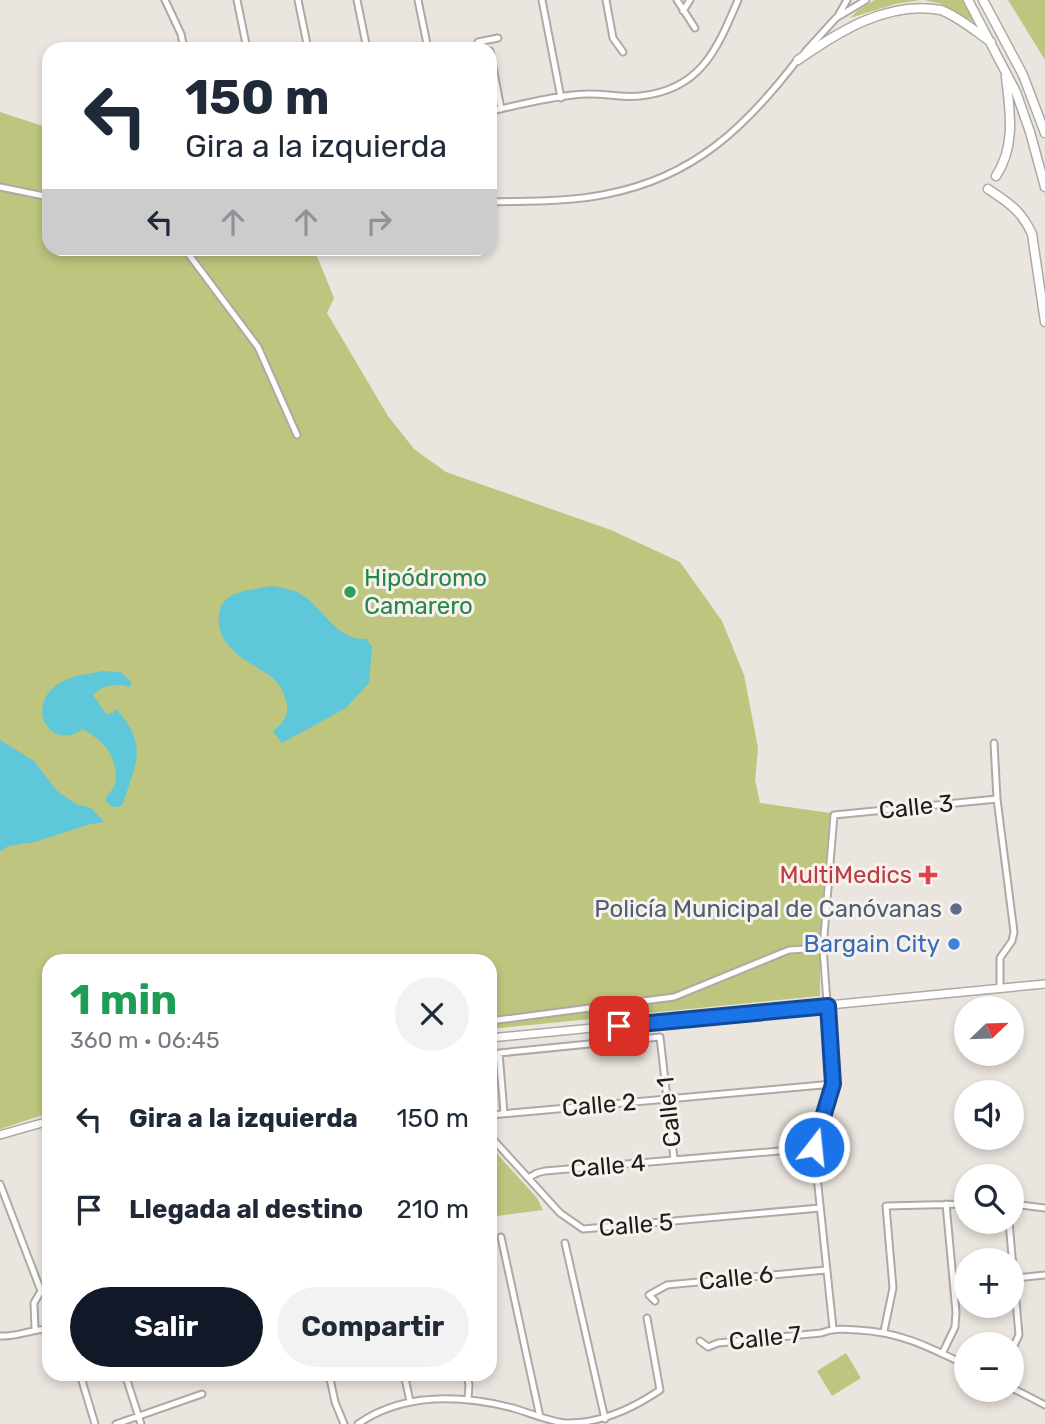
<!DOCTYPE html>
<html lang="es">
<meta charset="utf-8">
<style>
body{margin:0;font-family:Rubik,sans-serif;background:#f2f2f3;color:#1f2937;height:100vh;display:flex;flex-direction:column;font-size:26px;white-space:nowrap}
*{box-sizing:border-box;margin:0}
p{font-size:23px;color:#747a83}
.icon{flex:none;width:38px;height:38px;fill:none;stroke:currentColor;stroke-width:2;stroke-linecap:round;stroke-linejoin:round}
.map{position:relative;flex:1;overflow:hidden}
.panel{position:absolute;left:42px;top:954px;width:455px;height:427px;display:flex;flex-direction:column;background:#fff;border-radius:21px;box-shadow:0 4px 10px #0003}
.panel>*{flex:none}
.banner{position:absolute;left:42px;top:42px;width:455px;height:214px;border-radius:21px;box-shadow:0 4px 10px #0003;background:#fff;color:#1f2937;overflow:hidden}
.needle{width:46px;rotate:67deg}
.fabs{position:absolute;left:954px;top:996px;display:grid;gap:14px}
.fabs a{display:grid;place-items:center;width:70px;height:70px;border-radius:50%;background:#fff;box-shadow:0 4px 10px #0003;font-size:35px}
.pin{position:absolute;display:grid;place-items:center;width:60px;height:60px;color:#fff;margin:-30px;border-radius:14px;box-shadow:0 4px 10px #0006}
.me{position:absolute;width:77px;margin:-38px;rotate:16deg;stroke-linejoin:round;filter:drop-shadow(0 0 5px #0008)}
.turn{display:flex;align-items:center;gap:24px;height:147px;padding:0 28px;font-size:32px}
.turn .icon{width:91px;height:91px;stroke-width:2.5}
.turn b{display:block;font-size:49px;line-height:60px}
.lanes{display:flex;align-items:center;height:66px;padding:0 28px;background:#0003;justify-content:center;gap:35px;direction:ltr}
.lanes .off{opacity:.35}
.round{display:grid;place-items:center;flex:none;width:74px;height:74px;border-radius:37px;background:#f2f2f3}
.head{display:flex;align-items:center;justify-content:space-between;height:119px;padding:0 28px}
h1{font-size:42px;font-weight:700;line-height:52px;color:#1e9e55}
.action{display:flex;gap:14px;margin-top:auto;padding:14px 28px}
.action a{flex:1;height:80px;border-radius:42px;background:#111827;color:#fff;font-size:28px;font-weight:700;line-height:80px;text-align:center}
.action a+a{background:#f2f2f3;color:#1f2937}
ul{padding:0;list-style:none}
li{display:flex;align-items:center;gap:21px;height:91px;padding:0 28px}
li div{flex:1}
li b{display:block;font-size:26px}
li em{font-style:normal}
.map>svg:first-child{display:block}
.green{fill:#bdc57e}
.water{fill:#5ec8da}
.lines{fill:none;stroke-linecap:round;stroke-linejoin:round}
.minor-casing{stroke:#afa9a3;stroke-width:9}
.secondary-casing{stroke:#afa9a3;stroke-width:10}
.primary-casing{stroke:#afa9a3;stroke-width:11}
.minor{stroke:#fff;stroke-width:5}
.secondary{stroke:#fff;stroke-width:7}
.primary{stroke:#fff;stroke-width:8}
.route-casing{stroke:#114b97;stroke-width:18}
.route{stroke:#1a73e8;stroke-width:12}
.leisure-dot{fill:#2e9e5b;stroke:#f8f2ec;stroke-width:2.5}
.health-dot{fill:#e0444e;stroke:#f8f2ec;stroke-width:2.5}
.service-dot{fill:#5c6f8a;stroke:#f8f2ec;stroke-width:2.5}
.shop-dot{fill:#3f7fe0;stroke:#f8f2ec;stroke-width:2.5}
.labels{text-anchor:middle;stroke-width:6;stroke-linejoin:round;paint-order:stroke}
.leisure-label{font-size:24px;fill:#27864d;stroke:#f8f2ec;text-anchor:start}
.street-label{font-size:24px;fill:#1e1c1a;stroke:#f8f2ec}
.health-label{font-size:24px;fill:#be3a42;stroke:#f8f2ec;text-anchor:end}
.service-label{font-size:24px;fill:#4e5e75;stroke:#f8f2ec;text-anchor:end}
.shop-label{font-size:24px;fill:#366cbe;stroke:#f8f2ec;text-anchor:end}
</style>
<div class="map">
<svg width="1045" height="1424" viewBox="0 0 1045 1424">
<rect width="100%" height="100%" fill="#ebe5df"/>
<path class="green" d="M875,0H921L895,4L850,18L858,10Z
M924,0H964L976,23L942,4Z
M1008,0H1045V60Z
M0,112L49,128V248L314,249L334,298L327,313L388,416L414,449L446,472L611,530L680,562L722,621L744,675L758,748L755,780L760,803L830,813L820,932V996L490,1029V961H49V1113L0,1129Z
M490,1146L537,1198L543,1210L490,1217Z
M846,1353L861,1378L832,1396L817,1371Z"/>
<path class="water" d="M272,586C284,588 294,589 304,596C326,612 336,640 367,639L372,647L369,683L346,708L282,743L273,731C282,724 289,716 287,704C280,671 256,672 235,652C227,645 220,635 219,625C215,590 246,591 272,586Z
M104,671L120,672L132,682L129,687C116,683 103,685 93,695L106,714L113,713L116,709C150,745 135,765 122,806L112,807L106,801C107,793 111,793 114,786C117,781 116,774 115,769C112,748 100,740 83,729C52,751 28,712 52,689C65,676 87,674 104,671Z
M0,740L34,761L57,791L76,804L91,808L104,822L87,825L35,842L9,846L0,851Z"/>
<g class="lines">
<defs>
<path id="minor" d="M165,0L181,34L184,49
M237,0L247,49
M298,0L308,49
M357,0L367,49
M418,0L428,49
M542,0L561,98
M606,0L613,38L623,52
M677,0L695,28
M683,11L690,0
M838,16L847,0
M478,42L498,38
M490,51L501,109
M805,52L836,18L866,0
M490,111C521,105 555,95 586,94C604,93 623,98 640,96C701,90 717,49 738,0
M0,187L49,197
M490,202C529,201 569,202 607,194C694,177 746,127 798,59
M184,248L258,347L297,435
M994,743L997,799L1014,932L1012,941L1000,958V988
M490,1021L674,997L789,950L823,948
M504,1113L499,1053L660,1037L674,1159
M490,1115L833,1084
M490,1136L560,1213L583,1229L820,1208
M528,1178L537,1173L545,1171L814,1148
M0,1184L41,1291
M1012,1204L1045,1208
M1009,1222L1019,1335L1012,1350
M501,1237L540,1417
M565,1243L605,1419
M1016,1278L1045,1275
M655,1301L649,1295L667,1285L826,1270
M833,1328L814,1148L833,1084L823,948L834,815L997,799
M35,1329L34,1303L41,1291L49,1288
M884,1331L893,1288L886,1206L966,1204
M0,1336C17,1337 32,1329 49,1329
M700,1341L708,1347L718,1343L821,1333C834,1328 845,1329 858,1330C900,1332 929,1347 966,1365
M942,1354L955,1327L956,1312L946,1204
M80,1374L95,1424
M125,1374L141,1424
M329,1374L335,1402L344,1424
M404,1374L410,1401
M467,1374L469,1385L468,1399
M1012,1388L1045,1405
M116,1424L202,1394
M358,1424C404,1392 461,1395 513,1408C530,1413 548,1421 565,1423C600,1424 632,1409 660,1390L647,1318"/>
<path id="secondary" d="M490,1038L1045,984
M0,1135L49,1121"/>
<path id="primary" d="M968,0L1016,92L1030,132L1045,187
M983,0L1023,75L1045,133
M798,60C838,32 888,0 941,10C959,17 975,31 991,42
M996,176C1016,146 1010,111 1006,77
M988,189C1009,203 1021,210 1032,234L1045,322"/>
</defs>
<use href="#minor" class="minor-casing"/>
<use href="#secondary" class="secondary-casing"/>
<use href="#primary" class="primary-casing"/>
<use href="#minor" class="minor"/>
<use href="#secondary" class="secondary"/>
<use href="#primary" class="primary"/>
</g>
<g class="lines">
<defs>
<path id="route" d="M619,1026L828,1006L833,1084L814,1147"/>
</defs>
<use href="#route" class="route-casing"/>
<use href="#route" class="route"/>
</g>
<circle class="leisure-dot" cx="350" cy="592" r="7"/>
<path class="health-dot" d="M924.5 864.5h7v7h7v7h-7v7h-7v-7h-7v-7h7z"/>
<circle class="service-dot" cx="956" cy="909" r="7"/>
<circle class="shop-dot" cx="954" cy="944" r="7"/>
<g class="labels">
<g class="leisure-label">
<text x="364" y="586">Hipódromo<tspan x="364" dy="28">Camarero</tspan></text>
</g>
<g class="street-label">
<text transform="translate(916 807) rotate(-6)" y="8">Calle 3</text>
<text transform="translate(599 1105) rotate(-5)" y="8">Calle 2</text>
<text transform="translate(669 1112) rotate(-96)" y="8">Calle 1</text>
<text transform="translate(608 1166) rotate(-5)" y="8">Calle 4</text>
<text transform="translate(636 1225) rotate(-5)" y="8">Calle 5</text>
<text transform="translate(736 1278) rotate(-6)" y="8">Calle 6</text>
<text transform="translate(765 1338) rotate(-6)" y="8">Calle 7</text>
</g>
<g class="health-label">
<text x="912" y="883">MultiMedics</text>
</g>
<g class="service-label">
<text x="942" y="917">Policía Municipal de Canóvanas</text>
</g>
<g class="shop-label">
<text x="940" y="952">Bargain City</text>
</g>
</g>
</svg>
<div class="fabs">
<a><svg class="needle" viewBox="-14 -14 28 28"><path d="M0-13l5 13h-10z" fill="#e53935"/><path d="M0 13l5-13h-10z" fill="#747a83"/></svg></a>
<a><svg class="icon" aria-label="sound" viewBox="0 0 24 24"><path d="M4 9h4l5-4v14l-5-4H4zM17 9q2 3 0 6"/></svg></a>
<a><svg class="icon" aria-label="search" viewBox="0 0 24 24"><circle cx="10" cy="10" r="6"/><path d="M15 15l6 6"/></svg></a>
<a>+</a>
<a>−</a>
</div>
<div class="pin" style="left:619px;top:1026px;background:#d93025"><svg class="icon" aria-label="arrive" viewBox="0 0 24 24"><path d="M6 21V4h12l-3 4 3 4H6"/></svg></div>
<svg class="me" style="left:814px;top:1147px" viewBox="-20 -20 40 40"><circle r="17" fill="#1a73e8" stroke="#fff" stroke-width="3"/><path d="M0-11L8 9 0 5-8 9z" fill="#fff"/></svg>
<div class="banner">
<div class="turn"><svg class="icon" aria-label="left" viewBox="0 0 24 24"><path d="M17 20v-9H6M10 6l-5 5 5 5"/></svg><div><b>150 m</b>Gira a la izquierda</div></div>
<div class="lanes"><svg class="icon" aria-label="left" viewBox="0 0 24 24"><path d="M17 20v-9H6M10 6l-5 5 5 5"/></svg><svg class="icon off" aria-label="ahead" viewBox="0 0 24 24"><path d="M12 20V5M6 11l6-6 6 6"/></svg><svg class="icon off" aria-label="ahead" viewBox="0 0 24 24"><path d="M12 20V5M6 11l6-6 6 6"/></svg><svg class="icon off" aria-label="right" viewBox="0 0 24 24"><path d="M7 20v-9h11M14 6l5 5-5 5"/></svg></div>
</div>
<section class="panel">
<div class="head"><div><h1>1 min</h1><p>360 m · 06:45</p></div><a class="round"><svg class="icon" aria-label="close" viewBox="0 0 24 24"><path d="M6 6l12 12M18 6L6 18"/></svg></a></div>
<ul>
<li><svg class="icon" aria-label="left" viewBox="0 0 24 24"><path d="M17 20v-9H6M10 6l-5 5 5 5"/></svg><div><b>Gira a la izquierda</b></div><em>150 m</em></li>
<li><svg class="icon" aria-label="arrive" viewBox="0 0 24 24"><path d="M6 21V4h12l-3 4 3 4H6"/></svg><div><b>Llegada al destino</b></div><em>210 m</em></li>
</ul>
<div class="action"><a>Salir</a><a>Compartir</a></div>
</section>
</div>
